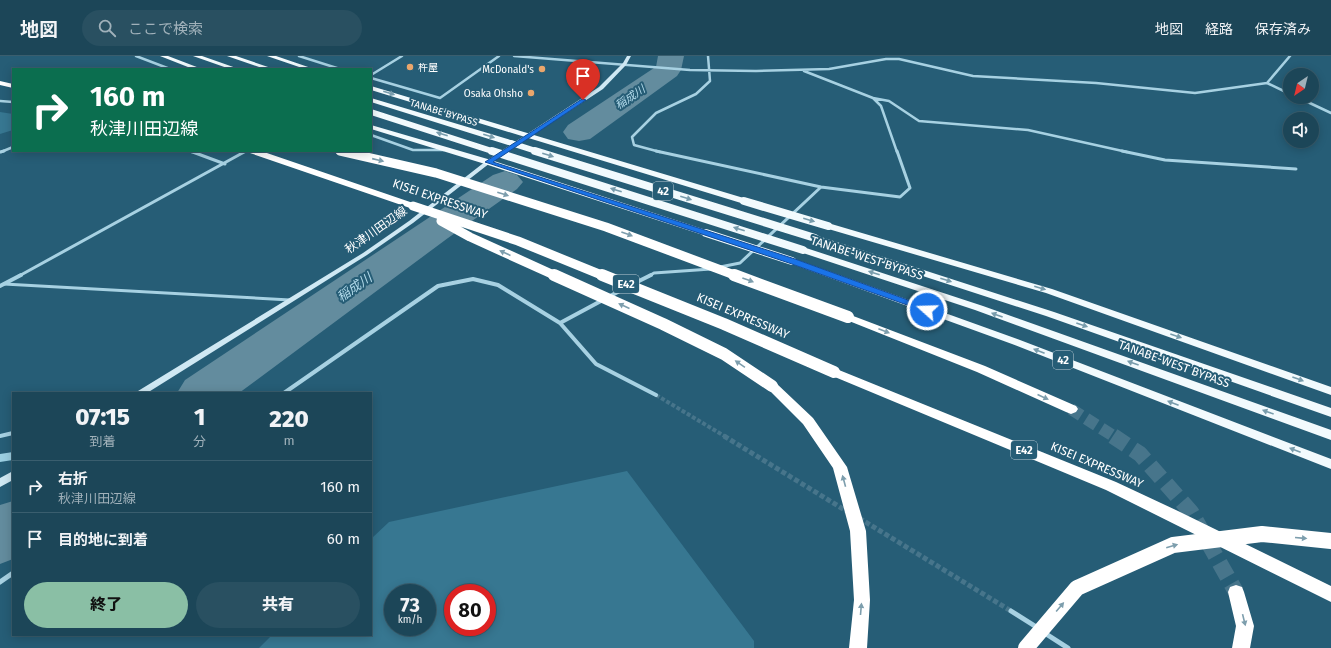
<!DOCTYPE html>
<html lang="ja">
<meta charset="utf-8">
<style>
body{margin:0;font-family:"Fira Sans","Noto Sans JP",sans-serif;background:#295061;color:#f1f3f6;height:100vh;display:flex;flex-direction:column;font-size:15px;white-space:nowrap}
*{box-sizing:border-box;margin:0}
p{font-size:13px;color:#a0b1ba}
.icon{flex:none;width:22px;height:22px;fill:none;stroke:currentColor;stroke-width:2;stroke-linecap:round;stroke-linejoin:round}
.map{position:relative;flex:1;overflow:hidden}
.sheet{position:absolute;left:12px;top:336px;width:360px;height:244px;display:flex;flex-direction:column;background:#1c4658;border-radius:0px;box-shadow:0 2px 10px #0003,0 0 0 1px #3a5e6e}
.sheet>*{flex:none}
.guide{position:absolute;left:12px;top:12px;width:360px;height:84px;border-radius:0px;box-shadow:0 2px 10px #0003,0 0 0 1px #3a5e6e;background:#0b6e4f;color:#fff;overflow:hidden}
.needle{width:26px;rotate:215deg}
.fabs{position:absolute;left:1283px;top:12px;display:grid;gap:8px}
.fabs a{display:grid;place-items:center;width:36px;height:36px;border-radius:50%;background:#1c4658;box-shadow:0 2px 10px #0003,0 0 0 1px #3a5e6e;font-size:20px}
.speed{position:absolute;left:384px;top:528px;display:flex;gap:8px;font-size:20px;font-weight:700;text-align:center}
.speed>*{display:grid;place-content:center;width:52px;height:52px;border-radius:50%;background:#1c4658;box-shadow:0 2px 10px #0003,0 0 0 1px #3a5e6e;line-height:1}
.speed small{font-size:10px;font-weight:400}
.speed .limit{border:6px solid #d22;background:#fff;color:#111}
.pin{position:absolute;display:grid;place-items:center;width:34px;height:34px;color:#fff;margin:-41px -17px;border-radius:50% 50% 50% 0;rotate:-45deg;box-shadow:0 0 4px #0007}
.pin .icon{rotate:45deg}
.me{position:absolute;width:44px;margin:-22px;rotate:290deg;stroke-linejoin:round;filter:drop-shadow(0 0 3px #0008)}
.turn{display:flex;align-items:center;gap:14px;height:84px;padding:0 12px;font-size:18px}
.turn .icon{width:52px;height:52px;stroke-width:2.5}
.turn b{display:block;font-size:28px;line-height:34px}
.eta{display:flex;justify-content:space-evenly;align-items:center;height:68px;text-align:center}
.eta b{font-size:24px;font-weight:800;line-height:28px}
.cta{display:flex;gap:8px;margin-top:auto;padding:8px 12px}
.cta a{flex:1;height:46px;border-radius:24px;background:#8abfa5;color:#111;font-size:16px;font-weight:800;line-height:46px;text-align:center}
.cta a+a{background:#295061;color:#f1f3f6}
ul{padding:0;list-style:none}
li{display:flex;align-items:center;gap:12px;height:52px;padding:0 12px;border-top:1px solid #3a5e6e}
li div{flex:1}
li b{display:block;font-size:15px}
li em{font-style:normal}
header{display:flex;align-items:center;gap:24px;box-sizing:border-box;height:56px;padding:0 20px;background:#1c4658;border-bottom:1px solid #3a5e6e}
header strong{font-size:19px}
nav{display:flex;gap:22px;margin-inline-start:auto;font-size:14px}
.search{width:280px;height:36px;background:#295061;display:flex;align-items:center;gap:10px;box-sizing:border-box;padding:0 14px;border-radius:22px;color:#a0b1ba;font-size:15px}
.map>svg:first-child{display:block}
.green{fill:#377791;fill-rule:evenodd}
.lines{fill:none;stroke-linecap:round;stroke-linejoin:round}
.stream{fill:#9bcfe2;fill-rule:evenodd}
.river{fill:#638c9e;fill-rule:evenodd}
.minor-tunnel-far1{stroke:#47758b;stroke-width:4;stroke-dasharray:4 2;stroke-linecap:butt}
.minor-tunnel{stroke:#47758b;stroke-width:5;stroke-dasharray:5 2.5;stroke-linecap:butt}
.motorway-tunnel-far1{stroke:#47758b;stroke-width:12;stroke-dasharray:12 6;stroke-linecap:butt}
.motorway-tunnel{stroke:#47758b;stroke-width:16;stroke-dasharray:16 8;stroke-linecap:butt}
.service{stroke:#a7d1e2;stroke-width:3}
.minor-far3{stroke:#a7d1e2;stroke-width:2.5}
.minor-far2{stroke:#a7d1e2;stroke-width:3}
.minor-far1{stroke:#a7d1e2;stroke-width:4}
.minor{stroke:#a7d1e2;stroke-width:5}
.secondary{fill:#cfe8f3;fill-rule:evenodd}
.trunk{fill:#f2fafd;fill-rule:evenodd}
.motorway{fill:#fff;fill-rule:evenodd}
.trunk-bridge-far1{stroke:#f2fafd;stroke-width:6}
.trunk-bridge{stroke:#f2fafd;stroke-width:8}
.motorway-bridge-far3{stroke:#fff;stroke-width:7}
.motorway-bridge-far2{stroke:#fff;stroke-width:9}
.motorway-bridge-far1{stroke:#fff;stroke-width:12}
.motorway-bridge{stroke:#fff;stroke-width:16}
.oneway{fill:#789cac}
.oneway2{fill:#7d9ead}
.route{fill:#1a73e8;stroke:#114b97}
.poi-dot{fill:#eaa66c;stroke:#265d76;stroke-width:1.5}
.labels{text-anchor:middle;stroke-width:4;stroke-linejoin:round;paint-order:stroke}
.far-poi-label{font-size:10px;fill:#fff;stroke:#265d76;text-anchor:end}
.far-street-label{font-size:10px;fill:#fff;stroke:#265d76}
.far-water-label{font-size:11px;font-style:italic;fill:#b2daea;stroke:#265d76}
.shield{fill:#265d76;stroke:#beced6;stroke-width:1}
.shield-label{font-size:11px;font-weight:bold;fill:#fff}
.street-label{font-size:12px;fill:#fff;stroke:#265d76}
.water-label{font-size:13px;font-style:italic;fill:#b2daea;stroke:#265d76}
</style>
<header>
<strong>地図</strong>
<div class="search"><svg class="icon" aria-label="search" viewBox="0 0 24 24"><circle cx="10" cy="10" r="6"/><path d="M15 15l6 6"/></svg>ここで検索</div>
<nav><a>地図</a><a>経路</a><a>保存済み</a></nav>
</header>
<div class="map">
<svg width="1331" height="592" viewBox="0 0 1331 592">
<rect width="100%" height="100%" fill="#265d76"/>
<path class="green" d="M0,56L13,58V74L0,78Z
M627,415L754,585V592H259L272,579H371V483L389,466ZM393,537H427V571H393ZM453,537H487V571H453Z"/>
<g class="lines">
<path class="stream" d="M13,396V404L0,406V398Z"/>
<path class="river" d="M658,0H684L681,14L677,20L590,83L579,85L568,83L563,76L568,69L654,12L656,11Z
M505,115L517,119L523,126L517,133L448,182L239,337H177L185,324L493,119Z
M13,445V503L0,508V449Z"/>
<path class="minor-tunnel-far1" d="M656,339L726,381"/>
<path class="minor-tunnel" d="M724,380L848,456
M859,462L1011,555"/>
<path class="motorway-tunnel-far1" d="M1071,353L1115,381"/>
<path class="motorway-tunnel" d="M1113,380L1140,398L1191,456L1236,536"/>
<path class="service" d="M4,228L290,244"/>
<path class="minor-far3" d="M136,0L170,13
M299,0L340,13
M514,0L690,14L756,15L829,13L886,3H899L973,20L1096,27L1195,37L1267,27L1290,0
M804,15L873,42L881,50L897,96
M371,19L402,0
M371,22L440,42L499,0
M1267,27L1290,38
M1297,41L1331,57
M873,42L889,45L919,65L1028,74L1127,96
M0,45L13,46
M371,79L413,94H444
M190,95L192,96
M1,96L13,91
M660,96L634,89L632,81L656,57L696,38L710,25L708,0"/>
<path class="minor-far2" d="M190,95L225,108
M656,95L821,131L900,141L910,132L897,95
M1122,95L1165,104L1296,113
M0,96L4,95
M720,211L740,207L821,131
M19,220L246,95
M649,220L654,217L711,213"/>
<path class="minor-far1" d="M633,228L651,219
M0,230L21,219
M560,267L627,231
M284,337L438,230L473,223L498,229L560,267L596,308L656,339
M0,380L13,377"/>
<path class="minor" d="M0,526L13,517
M1011,555L1038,572
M1043,576L1068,592"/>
<path class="secondary" d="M627,0H631L626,9L603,33L490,107L413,167L367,199L147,337H137L138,335L363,197L409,165L486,105L599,31L623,7Z
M13,415V424L0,431V422Z"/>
<path class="trunk" d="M160,0H168L202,13H193Z
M193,0H202L239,13H230Z
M227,0H236L274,13H265Z
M267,0H276L314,13H305Z
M371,30L747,143L748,145L747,147H741L371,34Z
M371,42L514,85L515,87L514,89H508L371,46Z
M371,69L491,104L709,175L710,177L706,180L703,179L485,108L371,73Z
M828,167L1052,233L1331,331V339L1046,237L825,172L824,170L825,168Z
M815,179L1054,256L1331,352V361L1046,260L812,184L811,182Z
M803,191L983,250L1331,374V384L975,254L800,196L798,194Z
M792,202L1020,284L1331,403V413L1012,288L789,207L787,205Z"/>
<path class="motorway" d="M0,25L13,28V32L0,29Z
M249,95H261L416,148L418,150L413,153L410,152L250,97Z
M848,258L985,310L1076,350L1078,353L1076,356L1071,358L1066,356L977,316L844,263L842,261L844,259Z
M834,312L1116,426L1178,455L1331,530V546L1106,434L830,319L828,316L830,313Z
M772,326L776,327L813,362L847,411L866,475L870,544L867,592H849L854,544L850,475L833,412L803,368L768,333L766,330L768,327Z
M1236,529L1242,531L1244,536L1254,570L1250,592H1232L1236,570L1228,536L1230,531Z"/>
<path class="trunk-bridge-far1" d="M371,56L495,96
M511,87L539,96"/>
<path class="trunk-bridge" d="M492,95L803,194
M535,95L815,182
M744,145L828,170
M706,177L792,205"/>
<path class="motorway-bridge-far3" d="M340,95L343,96"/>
<path class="motorway-bridge-far2" d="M340,95L436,117L606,171L737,220
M413,150L518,185L604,220
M441,165L470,181L556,220"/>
<path class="motorway-bridge-far1" d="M554,219L663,268L724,298L772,330
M602,219L724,268L834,316
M734,219L848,261"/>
<path class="motorway-bridge" d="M1026,592L1077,532L1173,489L1262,478L1331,485"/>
</g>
<defs><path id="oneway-solid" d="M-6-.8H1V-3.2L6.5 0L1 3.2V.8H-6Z"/></defs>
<g class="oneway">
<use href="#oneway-solid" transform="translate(389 37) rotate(17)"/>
<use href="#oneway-solid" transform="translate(442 78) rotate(-162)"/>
<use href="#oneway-solid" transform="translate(489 80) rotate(17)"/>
<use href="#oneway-solid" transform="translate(548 99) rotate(17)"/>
<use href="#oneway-solid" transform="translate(616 134) rotate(-162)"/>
<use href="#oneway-solid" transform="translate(686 142) rotate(17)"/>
<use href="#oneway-solid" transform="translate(809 164) rotate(16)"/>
<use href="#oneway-solid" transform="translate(739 173) rotate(-162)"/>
<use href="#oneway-solid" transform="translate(874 217) rotate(-162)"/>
<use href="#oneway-solid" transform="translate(946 224) rotate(18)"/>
<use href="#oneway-solid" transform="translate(1040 232) rotate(16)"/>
<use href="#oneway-solid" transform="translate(997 259) rotate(-160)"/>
<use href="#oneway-solid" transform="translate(1082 269) rotate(19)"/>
<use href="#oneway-solid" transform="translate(1176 280) rotate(19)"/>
<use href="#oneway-solid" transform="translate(1039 295) rotate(-159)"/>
<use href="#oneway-solid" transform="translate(1133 307) rotate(-160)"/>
<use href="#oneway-solid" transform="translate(1298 323) rotate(20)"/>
<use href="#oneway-solid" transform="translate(1173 347) rotate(-159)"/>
<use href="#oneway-solid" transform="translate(1268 356) rotate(-160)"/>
<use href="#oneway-solid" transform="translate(1295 394) rotate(-159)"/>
</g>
<g class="oneway2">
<use href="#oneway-solid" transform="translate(378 104) rotate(13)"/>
<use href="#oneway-solid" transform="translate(503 138) rotate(18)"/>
<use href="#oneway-solid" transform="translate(627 178) rotate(20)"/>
<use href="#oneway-solid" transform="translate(505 197) rotate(-156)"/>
<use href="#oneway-solid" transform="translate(748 224) rotate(20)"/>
<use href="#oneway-solid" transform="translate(624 250) rotate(-156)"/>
<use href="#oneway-solid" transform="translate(884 275) rotate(21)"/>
<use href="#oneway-solid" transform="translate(740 308) rotate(-146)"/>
<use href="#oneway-solid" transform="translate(1043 341) rotate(24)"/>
<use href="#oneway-solid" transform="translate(844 425) rotate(-105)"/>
<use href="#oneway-solid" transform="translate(1301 482) rotate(5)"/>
<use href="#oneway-solid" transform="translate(1172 490) rotate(-16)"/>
<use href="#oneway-solid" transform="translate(1060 551) rotate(-50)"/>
<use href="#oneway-solid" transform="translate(861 553) rotate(-85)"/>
<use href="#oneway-solid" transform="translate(1244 564) rotate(76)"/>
</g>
<path class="route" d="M582,43L586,44L493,106L795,203L930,252L931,254L930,255H924L789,207L485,106Z"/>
<g class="poi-dot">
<circle cx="410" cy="11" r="4"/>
<circle cx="542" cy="13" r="4"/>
<circle cx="531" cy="37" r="4"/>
</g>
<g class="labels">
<g class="far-poi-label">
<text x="418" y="15" text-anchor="start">杵屋</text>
<text x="534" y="17">McDonald's</text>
<text x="523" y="41">Osaka Ohsho</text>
</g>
<g class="far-street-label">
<text transform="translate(444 56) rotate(17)" y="4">TANABE BYPASS</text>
</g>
<g class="far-water-label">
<text transform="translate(630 41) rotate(-34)" y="4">稲成川</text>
</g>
<g class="shield">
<rect x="653" y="126" width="20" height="18" rx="3"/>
<rect x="613" y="219" width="26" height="18" rx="3"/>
<rect x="1053" y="295" width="20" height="18" rx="3"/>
<rect x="1011" y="385" width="26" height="18" rx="3"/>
</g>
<g class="shield-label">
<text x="663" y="139">42</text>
<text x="626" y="232">E42</text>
<text x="1063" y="308">42</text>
<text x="1024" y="398">E42</text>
</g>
<g class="street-label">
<text transform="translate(440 143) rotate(19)" y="4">KISEI EXPRESSWAY</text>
<text transform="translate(376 174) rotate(-35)" y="4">秋津川田辺線</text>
<text transform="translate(867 202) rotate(18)" y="4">TANABE-WEST BYPASS</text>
<text transform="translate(743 260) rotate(23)" y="4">KISEI EXPRESSWAY</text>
<text transform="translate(1174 308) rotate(20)" y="4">TANABE-WEST BYPASS</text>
<text transform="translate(1097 409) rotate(23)" y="4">KISEI EXPRESSWAY</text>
</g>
<g class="water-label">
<text transform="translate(354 231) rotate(-35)" y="5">稲成川</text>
</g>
</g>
</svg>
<div class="fabs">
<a><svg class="needle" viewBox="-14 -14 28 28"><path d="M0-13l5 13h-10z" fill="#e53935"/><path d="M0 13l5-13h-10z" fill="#a0b1ba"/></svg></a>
<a><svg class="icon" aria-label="sound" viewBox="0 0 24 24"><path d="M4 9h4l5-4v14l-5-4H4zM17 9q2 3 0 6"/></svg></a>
</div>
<div class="speed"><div>73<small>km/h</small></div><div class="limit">80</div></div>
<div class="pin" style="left:583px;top:44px;background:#d93025"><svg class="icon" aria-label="arrive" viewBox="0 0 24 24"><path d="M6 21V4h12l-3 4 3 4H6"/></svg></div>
<svg class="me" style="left:927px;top:254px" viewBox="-20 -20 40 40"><circle r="17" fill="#1a73e8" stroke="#fff" stroke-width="3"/><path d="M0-11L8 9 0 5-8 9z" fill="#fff"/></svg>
<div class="guide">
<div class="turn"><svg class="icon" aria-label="right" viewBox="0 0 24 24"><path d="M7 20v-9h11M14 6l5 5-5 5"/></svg><div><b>160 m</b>秋津川田辺線</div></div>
</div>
<section class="sheet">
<div class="eta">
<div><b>07:15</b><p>到着</p></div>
<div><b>1</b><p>分</p></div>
<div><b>220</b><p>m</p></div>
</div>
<ul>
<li><svg class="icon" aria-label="right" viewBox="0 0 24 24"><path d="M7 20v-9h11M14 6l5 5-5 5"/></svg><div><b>右折</b><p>秋津川田辺線</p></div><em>160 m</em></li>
<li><svg class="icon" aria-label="arrive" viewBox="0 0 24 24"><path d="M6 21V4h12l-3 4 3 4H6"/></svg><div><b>目的地に到着</b></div><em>60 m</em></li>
</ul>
<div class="cta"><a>終了</a><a>共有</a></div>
</section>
</div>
